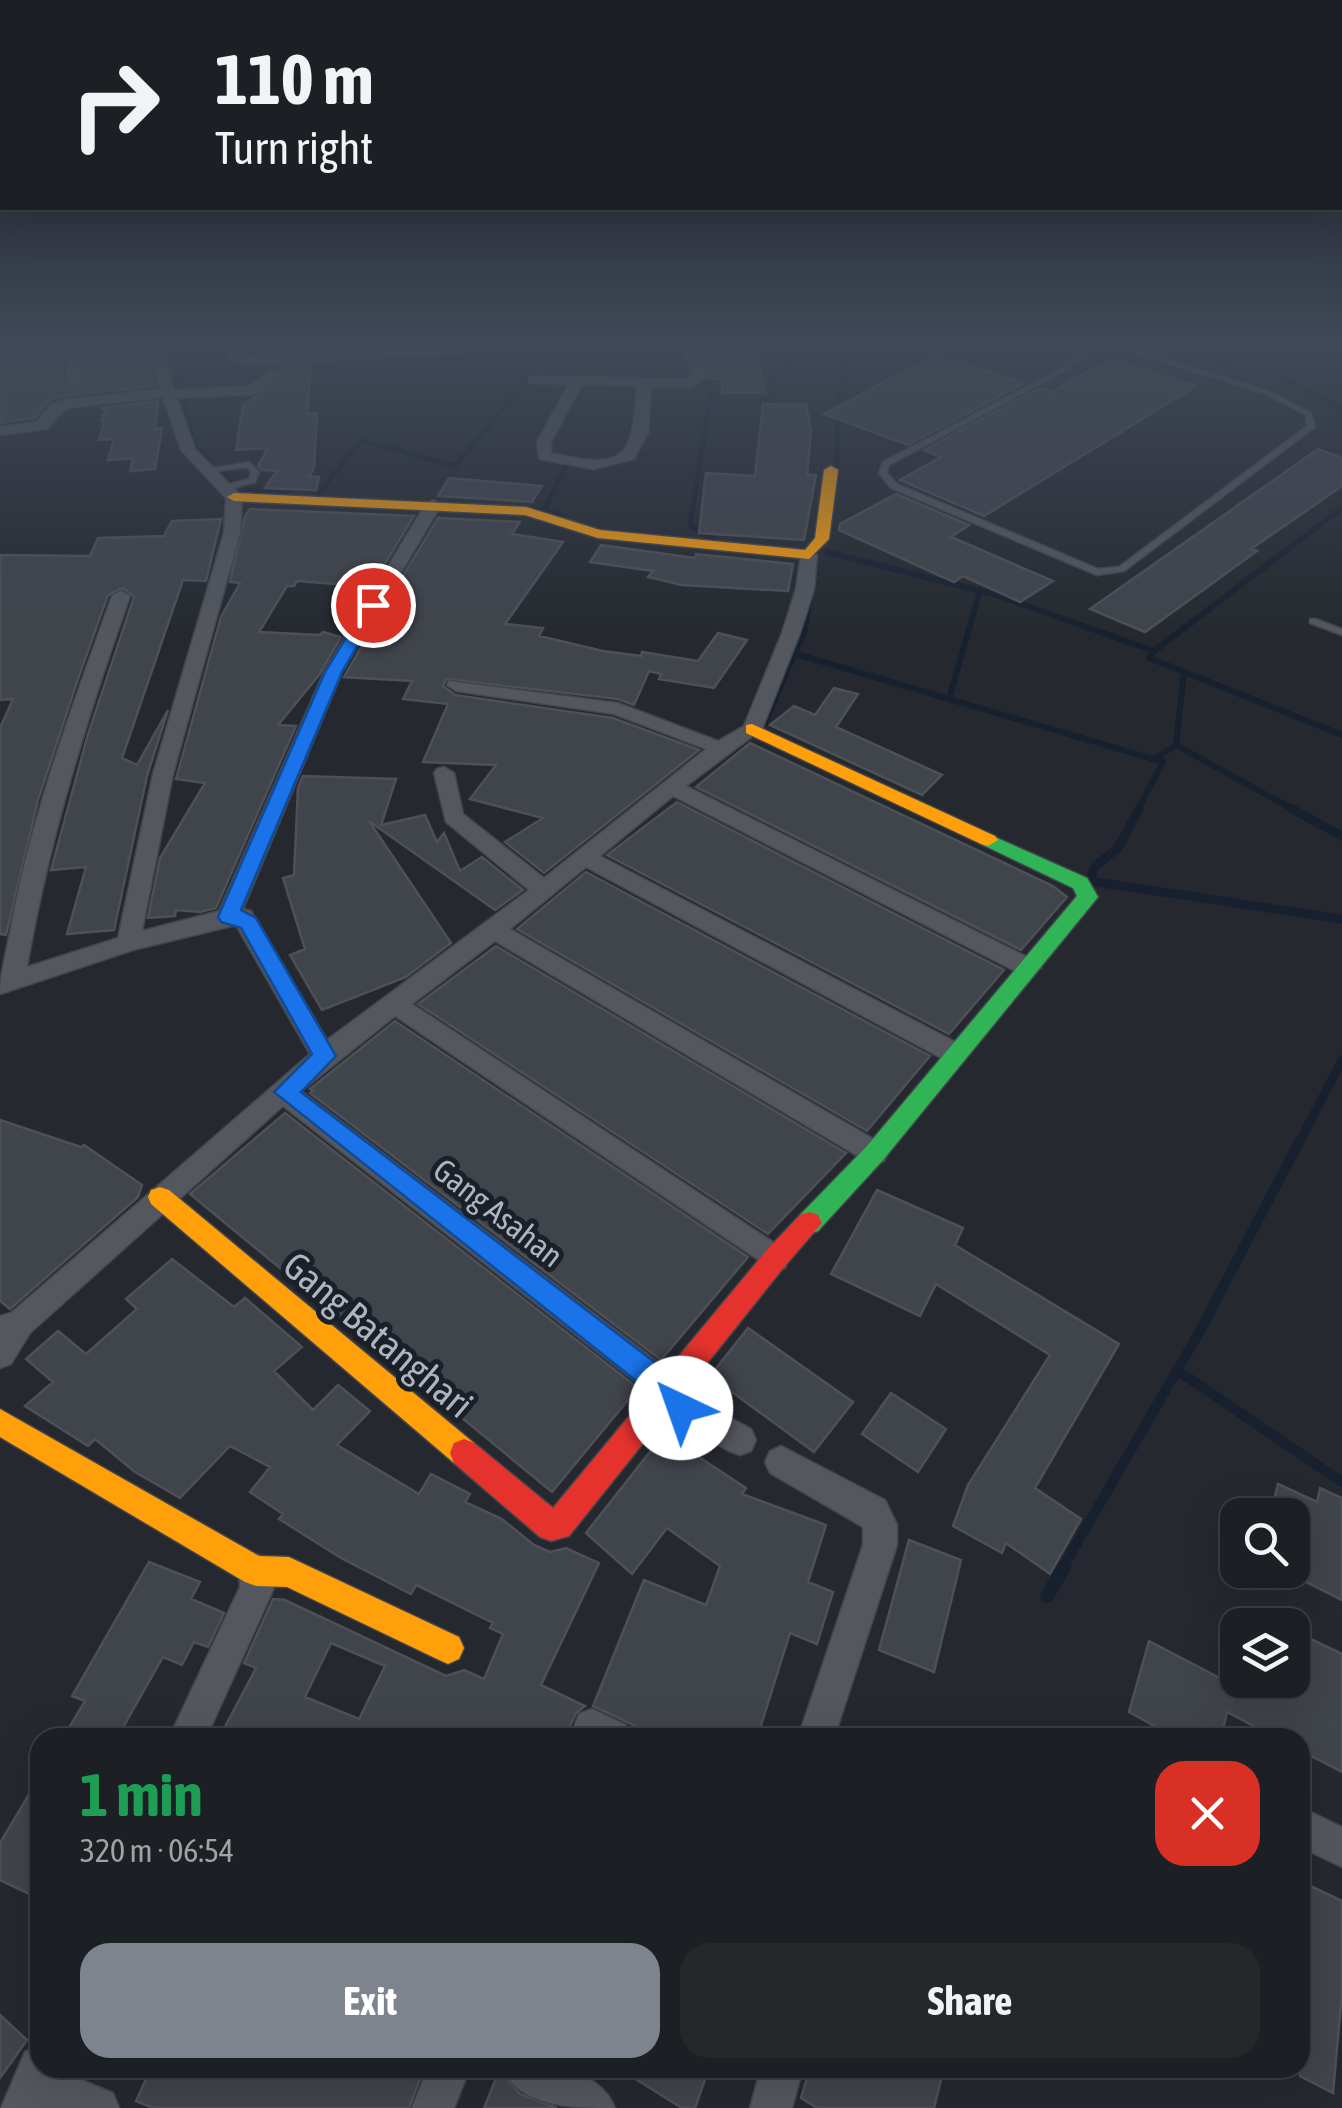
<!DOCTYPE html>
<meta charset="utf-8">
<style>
body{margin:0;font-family:"Asap Condensed",sans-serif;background:#25272b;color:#f1f3f6;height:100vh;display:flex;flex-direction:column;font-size:38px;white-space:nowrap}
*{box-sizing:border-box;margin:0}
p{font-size:32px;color:#a0a2a6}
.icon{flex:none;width:55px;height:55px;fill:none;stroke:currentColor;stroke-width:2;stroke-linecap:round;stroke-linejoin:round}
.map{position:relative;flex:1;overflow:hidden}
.side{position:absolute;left:30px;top:1728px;width:1280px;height:350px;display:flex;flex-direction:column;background:#1c1f23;border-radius:30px;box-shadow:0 10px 40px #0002,0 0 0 2px #3a3d41}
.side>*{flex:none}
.guide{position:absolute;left:0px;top:0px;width:1342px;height:210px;box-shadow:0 10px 40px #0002,0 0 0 2px #3a3d41;background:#1c1f23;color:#f1f3f6;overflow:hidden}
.controls{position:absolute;left:1220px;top:1498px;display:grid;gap:20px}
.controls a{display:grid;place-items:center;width:90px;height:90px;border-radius:20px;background:#1c1f23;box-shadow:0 10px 40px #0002,0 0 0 2px #3a3d41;font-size:50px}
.pin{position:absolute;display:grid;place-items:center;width:85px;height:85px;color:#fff;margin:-42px;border:5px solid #fff;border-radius:50%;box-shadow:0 2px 10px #0007}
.me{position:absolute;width:110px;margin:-55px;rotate:318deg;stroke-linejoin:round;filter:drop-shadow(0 0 8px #0008)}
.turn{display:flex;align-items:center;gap:35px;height:210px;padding:0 50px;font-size:45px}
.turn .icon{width:130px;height:130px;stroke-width:2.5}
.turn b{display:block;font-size:70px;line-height:85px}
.round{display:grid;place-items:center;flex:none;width:105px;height:105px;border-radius:30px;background:#25272b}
.head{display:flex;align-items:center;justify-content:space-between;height:170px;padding:0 50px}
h1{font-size:60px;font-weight:700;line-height:75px;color:#1e9e55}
.primary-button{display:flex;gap:20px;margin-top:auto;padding:20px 50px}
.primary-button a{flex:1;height:115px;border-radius:30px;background:#7e848e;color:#fff;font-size:40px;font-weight:700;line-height:115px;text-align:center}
.primary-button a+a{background:#25272b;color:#f1f3f6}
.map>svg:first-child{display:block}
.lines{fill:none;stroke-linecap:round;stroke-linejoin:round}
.stream-far4{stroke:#17202f;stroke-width:5}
.stream-far3{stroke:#17202f;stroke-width:6}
.stream-far2{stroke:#17202f;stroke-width:9}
.stream-far1{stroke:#17202f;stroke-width:10}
.stream{stroke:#17202f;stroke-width:14}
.building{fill:#40444b;stroke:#4d5057;stroke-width:2.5;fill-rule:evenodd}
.lane-casing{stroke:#42454c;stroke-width:3}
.street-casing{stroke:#42454c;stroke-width:3}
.fast-casing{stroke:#42454c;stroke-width:3}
.slow-casing{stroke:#42454c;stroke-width:3}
.jam-casing{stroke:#42454c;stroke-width:3}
.lane{fill:#54575e;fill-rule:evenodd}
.street{fill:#54575e;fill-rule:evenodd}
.fast{fill:#30b455;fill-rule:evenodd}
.slow{fill:#ff9f0a;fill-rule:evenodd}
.jam{fill:#e5322d;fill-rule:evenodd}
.route{fill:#1a73e8;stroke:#114b97;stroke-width:2.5}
.labels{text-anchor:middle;stroke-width:10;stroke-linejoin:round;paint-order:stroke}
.street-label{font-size:32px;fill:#aeb5c1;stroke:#1a1f28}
.near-street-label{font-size:38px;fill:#aeb5c1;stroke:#1a1f28}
</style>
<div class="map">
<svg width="1342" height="2108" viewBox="0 0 1342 2108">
<rect width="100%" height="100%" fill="#25292f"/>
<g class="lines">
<path class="stream-far4" d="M176,341L178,393
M1161,341L1244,371L1265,369L1342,410
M542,353L619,350
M708,381L711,392L690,526L714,539
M182,399L196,448L211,461
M710,402L772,401L774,381L804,341
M224,472L232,480
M837,478V405L847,374L842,341
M244,490L286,493
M318,495L361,440L455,466L515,394L544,349L346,359
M531,508L564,516
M545,509L567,465
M1288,549L1342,508"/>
<path class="stream-far3" d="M827,552L996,595L1154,651L1149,658L1342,735
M1154,651L1292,546
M793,653L1163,762
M949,699L980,590
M765,723L805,629L814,571
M1176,745L1296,811
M1137,811L1163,762L1157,757L1176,745L1184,672"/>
<path class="stream-far2" d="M1292,809L1342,836
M1089,881L1342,919
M1088,886L1095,866L1118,848L1139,809
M1298,1145L1342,1060"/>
<path class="stream-far1" d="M1177,1370L1342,1482
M1062,1569L1201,1329L1299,1142"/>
<path class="stream" d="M1047,1596L1064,1567"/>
</g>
<path class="building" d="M0,342H64L62,380L71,387L84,380V342H153L149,368L155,386L63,396L49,400L35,418L0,423Z
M257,342H312V350L256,353Z
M700,347H754L765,393H722V378L709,379Z
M935,355L1025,383L908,445L824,414Z
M1111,359L1196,386L984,516L900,480L941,457L924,450L1040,388L1051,392Z
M311,365L307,414L317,413L314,468L309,476L319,477L316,490L265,488L277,471L262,470L258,466L268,448L236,450L243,405L286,375L287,370L279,367Z
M158,401L155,429L162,428L155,469L130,471L133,458L108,460L114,439L99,440L105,421H102L105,410L102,408Z
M763,404H806L811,432L807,475H816L804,540L699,533L706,473L755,476Z
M1318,449L1342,458V486L1251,549L1257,551L1145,632L1090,609Z
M449,478L542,486L532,502L438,496Z
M896,494L969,525L951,537L1053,581L1020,602L963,576L954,582L839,530L840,524Z
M250,509L414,516L371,587L297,581L294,586H287L259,632L320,635L323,632L341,637L319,675L278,725L296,726L216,908L200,912L176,910L175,916L148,918L160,858L205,783L176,779L221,617L240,583L230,582L245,516Z
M438,518L520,522L512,534L563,542L505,624L543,628L539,636L603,651L641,656L642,652L698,661L718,633L747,640L714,688L659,679L661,674L649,671L634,705L618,699L446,679L443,686L455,695L613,718L699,750L544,873L505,842L543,818L470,799L496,765L423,762L448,704L403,699L412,681L344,677L364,642L370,644L406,590L395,589Z
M221,519L206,581L183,580L122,758L137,765L168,710L147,776L114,930L67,934L86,867L51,870L88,734L134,597L123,588L108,595L79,676L38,800L6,935L0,934V728L13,699L0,700V555L90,556L98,538L164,536L172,521Z
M601,545L695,558L696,554L793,564L788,591L682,585L648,577L653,571L590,562Z
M834,688L858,694L836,727L942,775L922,795L770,725L794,706L815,715Z
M750,743L1053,886L1067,897L1021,950L696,787Z
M303,776L396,779L381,825L425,815L437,842L444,833L460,871L482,857L523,890L495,910L369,821L451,943L406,977L322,1010L290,955L305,949L283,878L294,875L298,788Z
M677,802L1004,970L949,1034L607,855Z
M586,872L930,1056L867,1131L517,929Z
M496,946L846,1153L768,1234L418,1004Z
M395,1021L748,1257L661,1360L310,1093L313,1091L310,1089Z
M285,1113L638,1388L552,1492L190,1194Z
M0,1120L81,1147L84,1145L142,1185L138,1197L10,1309L0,1301Z
M877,1190L963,1228L955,1245L1119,1344L1035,1488L1081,1519L1050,1574L1006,1543L1002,1553L953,1526L968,1485L1050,1355L936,1284L920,1316L831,1274Z
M172,1259L234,1307L245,1298L302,1347L274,1371L313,1410L338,1385L370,1411L337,1445L419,1494L431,1474L470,1494L465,1502L502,1519L534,1545L550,1552L566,1548L599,1563L541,1685L585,1706L576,1713L570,1726L572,1738H531L514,1729L511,1738H219L256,1668L244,1663L273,1599L285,1600L446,1676L464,1670L484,1679L503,1634L490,1628L493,1623L416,1585L411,1594L341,1558L279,1519L283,1514L250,1492L270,1467L230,1446L180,1498L135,1472L95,1439L88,1446L25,1406L53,1382L26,1359L58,1331L86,1354L137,1309L126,1299ZM331,1643L385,1666L359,1719L305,1697Z
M748,1328L853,1402L814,1452L710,1376Z
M891,1393L946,1429L918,1472L862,1434Z
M664,1434L746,1488L742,1494L826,1525L808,1582L833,1592L817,1644L790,1633L757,1738H661L593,1706L644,1580L706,1605L720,1566L667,1528L632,1574L586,1533Z
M1278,1484L1317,1502L1320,1488L1342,1498V1600L1292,1575V1515H1270Z
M909,1540L961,1560L934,1672L879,1650Z
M149,1562L200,1582L191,1599L224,1613L208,1647L194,1642L182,1665L163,1657L117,1738H63L85,1701L72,1696Z
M1292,1630L1342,1654V1772L1300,1750V1738H1276L1227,1712L1221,1738H1176L1129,1712L1149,1641L1260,1699L1264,1680H1292Z
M40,1776V1899L0,1880V1843Z
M1300,1881L1342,1901V1992L1333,2093L1300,2076Z
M0,2015L27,2040L0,2078Z
M151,2068H424L409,2108H153L136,2101Z
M618,2068H709L695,2108H682Z
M810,2068H944L934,2108H817L801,2098Z
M499,2071L520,2094L557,2108H484Z"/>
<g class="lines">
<defs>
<path id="lane" d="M1089,341H1095L1090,351L1066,370L889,465L887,473L897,484L1098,569L1119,567L1307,426L1306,415L1264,393L1095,341H1106L1268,391L1311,413L1315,427L1124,571L1097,575L891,488L879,473L883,462L1062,368L1085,349Z
M249,462L259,472L255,482L229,489H226V485L249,479L251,472L247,467L208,472L204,470Z
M1310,619H1316L1342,629V635L1310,623Z"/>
<path id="street" d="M68,341H80V380L73,384L66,380Z
M157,341H169L167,369L174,390L250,386L272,369L284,372L254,394L177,398L195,449L242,497L240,533L173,774L142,931L219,911L324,672L425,505L433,500L441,505L342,672L243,909L251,911L327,1040L529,890L446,822L434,773L437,769L444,767L454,773L463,814L544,878L706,749L614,714L456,691L447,685L449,681L618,703L718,741L744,726L782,633L796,589L801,555L809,550L817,555L814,589L800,633L762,729L686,786L1037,962L1041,968L1029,976L1021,974L673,796L600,856L963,1046L966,1053L963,1060H945L586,867L510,929L884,1145L888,1153L884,1161L875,1164L866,1161L495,941L412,1004L785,1250L789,1259L785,1268L775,1271L395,1016L301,1091L680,1379L683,1392L751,1429L756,1440L751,1451L740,1455L729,1451L651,1407L649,1392L283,1106L30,1333L11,1364L0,1368V1316L11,1313L310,1054L236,925L133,950L0,994C0,972 7,950 11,927C32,813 73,704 112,596L121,591L130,596C87,718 49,839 27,967L118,938L153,774L224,533L226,498L181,450L163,397L66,408L47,429L0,435V427L37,422L50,405L63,400L160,389L153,369Z
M228,341H241L239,354L246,357L527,341L594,342L588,346L245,365L227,359Z
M682,341H695L705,378L691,387L651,386L648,433L634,459L593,469L539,459L537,442L569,384L534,383L529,382V376L688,379L691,377ZM582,384L637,386C632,457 628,471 551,453V442Z
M791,341H803V342L797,346Z
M781,1446L885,1500L897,1525V1545L834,1738H798L863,1545V1527L770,1473L765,1462L770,1451Z
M256,1554L268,1559L274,1588L206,1738H169L240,1587L239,1571L244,1559Z
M592,1709L626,1725L631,1738H578L574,1727L579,1714Z
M1300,1807L1342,1827V1867L1300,1847Z
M40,2046V2068H61L60,2071L113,2093L119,2108H1L25,2052Z
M428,2068H470L454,2108H412Z
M502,2068C541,2065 598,2065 615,2108C575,2108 520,2108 502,2068Z
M761,2068H803L792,2108H750Z"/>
<path id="fast" d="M988,834L1087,878L1098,897L883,1160L818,1231L809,1234L800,1231L796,1223L800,1215L867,1146L1077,896L1073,888L981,844L978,840L981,836Z"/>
<path id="slow" d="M831,466L838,470L829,539L809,559L598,538L525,515L234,501L227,497L234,493L526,507L600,530L805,550L815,538L824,470Z
M752,724L995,836L998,840L988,846L981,844L746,733V725Z
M160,1187L169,1190L474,1443L478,1453L474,1463L464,1467L454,1463L151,1204L148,1197L151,1190Z
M0,1409L259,1556L289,1557L459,1637L464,1648L459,1659L448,1664L437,1659L287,1587L256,1586L245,1582L0,1437Z"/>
<path id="jam" d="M809,1212L818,1215L822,1223L784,1267L569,1536L551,1541L540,1537L454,1463L450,1453L454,1443L464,1439L474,1443L553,1508L766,1251L800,1215Z"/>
</defs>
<use href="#lane" class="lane-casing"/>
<use href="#street" class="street-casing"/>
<use href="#fast" class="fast-casing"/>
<use href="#slow" class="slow-casing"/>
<use href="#jam" class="jam-casing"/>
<use href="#lane" class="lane"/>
<use href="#street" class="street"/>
<use href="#fast" class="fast"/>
<use href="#slow" class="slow"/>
<use href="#jam" class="jam"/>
</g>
<linearGradient id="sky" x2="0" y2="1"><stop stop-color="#14171a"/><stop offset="0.54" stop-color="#404958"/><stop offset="1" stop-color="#404958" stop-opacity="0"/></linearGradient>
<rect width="1342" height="637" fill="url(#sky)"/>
<path class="route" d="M368,602L381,605L342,672L241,910L256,918L336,1056L301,1092L678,1380L681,1392L691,1398L695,1408L691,1417L681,1421L652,1406L650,1392L274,1092L312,1054L241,928L221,922L218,917L325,672Z"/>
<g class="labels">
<g class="street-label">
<text transform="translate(498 1213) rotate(38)" y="11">Gang Asahan</text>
</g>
<g class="near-street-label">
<text transform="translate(378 1335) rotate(40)" y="13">Gang Batanghari</text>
</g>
</g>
</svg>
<div class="controls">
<a><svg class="icon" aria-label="search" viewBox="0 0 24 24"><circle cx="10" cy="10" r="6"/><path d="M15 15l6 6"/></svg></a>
<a><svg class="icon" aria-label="layers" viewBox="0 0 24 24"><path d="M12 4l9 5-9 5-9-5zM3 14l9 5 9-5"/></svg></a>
</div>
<div class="pin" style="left:373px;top:605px;background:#d93025"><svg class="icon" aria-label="arrive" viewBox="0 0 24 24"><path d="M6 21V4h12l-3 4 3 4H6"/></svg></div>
<svg class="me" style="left:681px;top:1408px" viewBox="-20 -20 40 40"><circle r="19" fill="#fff"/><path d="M0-13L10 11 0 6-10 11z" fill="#1a73e8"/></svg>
<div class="guide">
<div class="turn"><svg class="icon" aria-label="right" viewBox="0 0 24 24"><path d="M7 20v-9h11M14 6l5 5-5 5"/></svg><div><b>110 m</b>Turn right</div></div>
</div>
<section class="side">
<div class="head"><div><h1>1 min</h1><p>320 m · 06:54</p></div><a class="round" style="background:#d93025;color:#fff"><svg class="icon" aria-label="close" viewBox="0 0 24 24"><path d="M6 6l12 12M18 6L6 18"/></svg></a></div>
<div class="primary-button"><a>Exit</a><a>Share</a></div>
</section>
</div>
